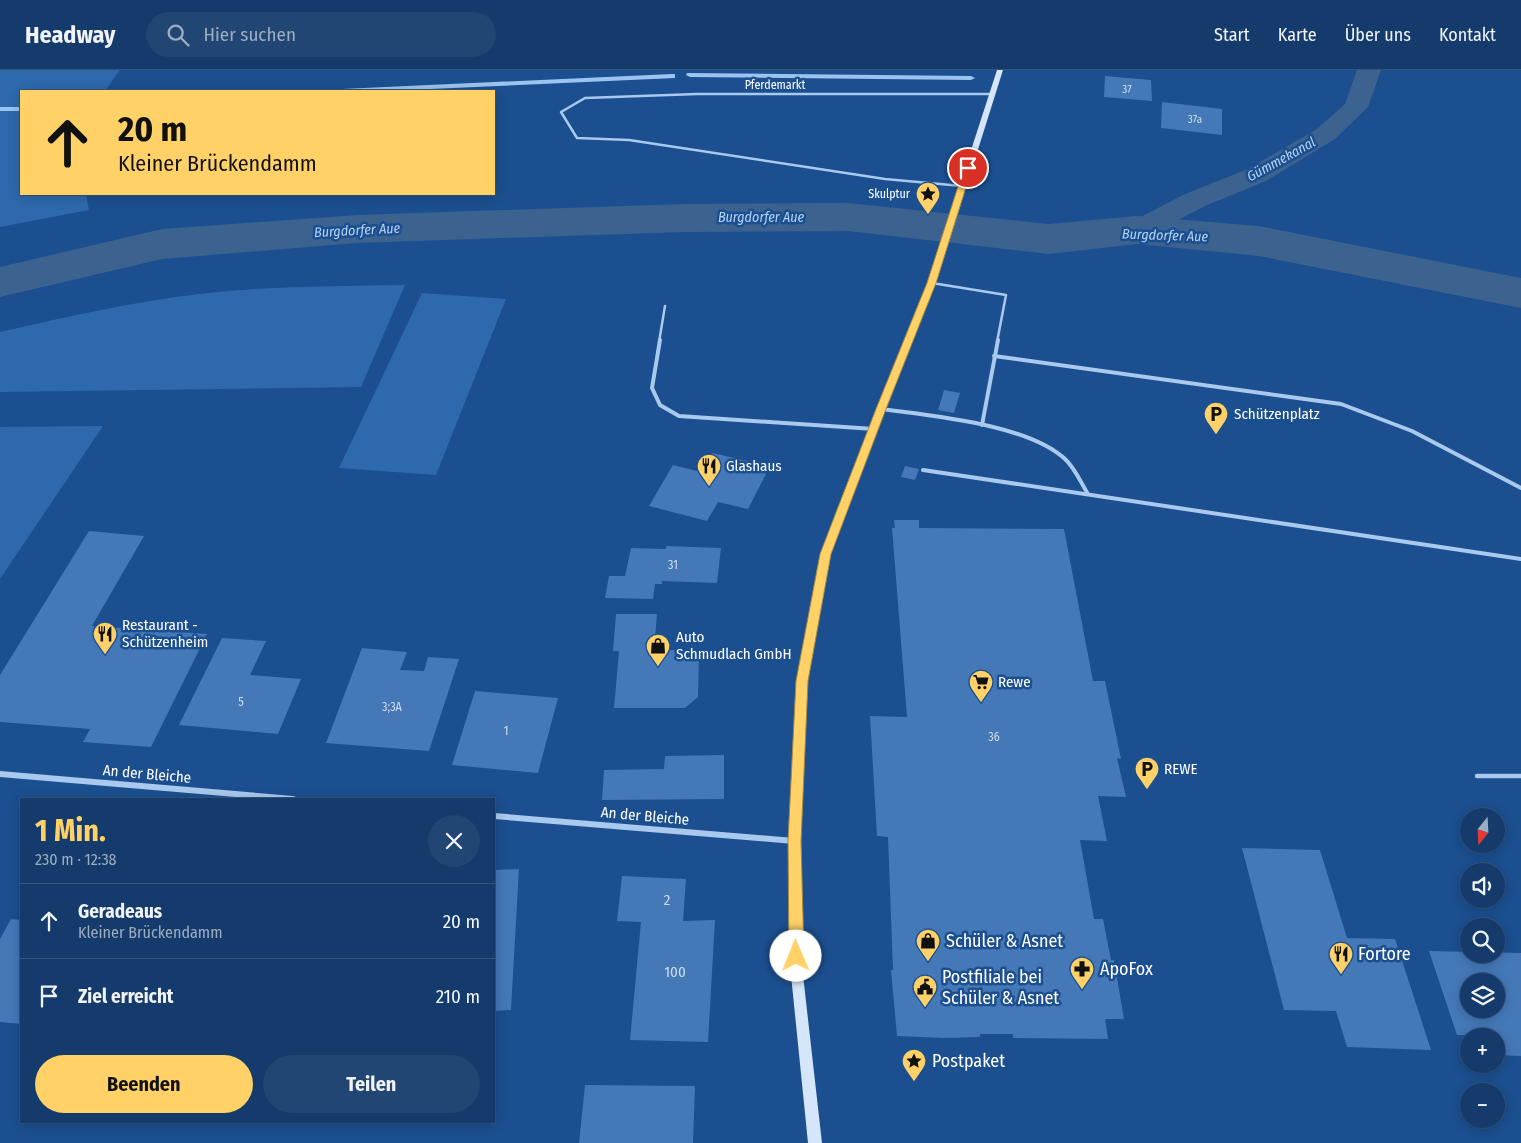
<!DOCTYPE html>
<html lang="de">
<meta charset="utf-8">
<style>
body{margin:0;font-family:"Fira Sans Condensed",sans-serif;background:#214673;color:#f1f3f6;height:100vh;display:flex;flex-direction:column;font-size:19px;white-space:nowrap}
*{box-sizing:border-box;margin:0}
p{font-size:16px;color:#9dadc1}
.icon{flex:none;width:28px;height:28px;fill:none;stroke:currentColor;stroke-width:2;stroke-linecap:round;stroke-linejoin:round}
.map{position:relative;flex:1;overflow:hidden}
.sheet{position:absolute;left:20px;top:728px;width:475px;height:325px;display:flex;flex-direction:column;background:#143b6b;border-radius:0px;box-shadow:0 2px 12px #0003,0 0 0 1px #33557e}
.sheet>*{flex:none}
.hud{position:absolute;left:20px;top:20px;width:475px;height:105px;border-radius:0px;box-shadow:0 2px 12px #0003,0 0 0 1px #33557e;background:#ffd166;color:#111;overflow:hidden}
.needle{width:32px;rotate:198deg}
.fabs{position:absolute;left:1460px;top:738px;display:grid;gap:10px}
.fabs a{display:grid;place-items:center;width:45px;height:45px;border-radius:50%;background:#143b6b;box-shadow:0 2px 12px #0003,0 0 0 1px #33557e;font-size:25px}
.pin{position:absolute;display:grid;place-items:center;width:42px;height:42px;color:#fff;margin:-21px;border:2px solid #fff;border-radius:50%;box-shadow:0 1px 5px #0007}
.me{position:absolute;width:55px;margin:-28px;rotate:359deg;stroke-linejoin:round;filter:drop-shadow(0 0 4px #0008)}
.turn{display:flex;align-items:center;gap:18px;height:105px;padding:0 15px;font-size:22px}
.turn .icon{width:65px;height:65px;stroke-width:2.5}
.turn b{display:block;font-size:35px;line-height:42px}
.round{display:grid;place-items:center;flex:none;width:52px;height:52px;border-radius:26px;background:#214673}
.overview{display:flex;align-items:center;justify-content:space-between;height:85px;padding:0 15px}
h1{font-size:30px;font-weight:700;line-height:38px;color:#ffd166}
.primary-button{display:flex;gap:10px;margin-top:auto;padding:10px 15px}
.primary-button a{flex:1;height:58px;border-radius:30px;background:#ffd166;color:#111;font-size:20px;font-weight:700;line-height:58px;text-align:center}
.primary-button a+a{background:#214673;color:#f1f3f6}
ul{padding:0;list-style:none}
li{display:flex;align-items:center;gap:15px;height:75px;padding:0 15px;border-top:1px solid #33557e}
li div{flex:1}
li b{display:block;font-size:19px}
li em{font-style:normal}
header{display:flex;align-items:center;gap:30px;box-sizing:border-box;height:70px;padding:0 25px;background:#143b6b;border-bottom:1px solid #33557e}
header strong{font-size:24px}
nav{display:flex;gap:28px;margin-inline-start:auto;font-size:18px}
.search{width:350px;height:45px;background:#214673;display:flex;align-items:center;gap:12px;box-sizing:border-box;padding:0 18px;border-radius:28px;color:#9dadc1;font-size:19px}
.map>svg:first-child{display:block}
.green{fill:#2e69ad}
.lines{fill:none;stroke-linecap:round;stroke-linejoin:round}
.stream{fill:#9cc4f0;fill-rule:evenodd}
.canal{fill:#3c6290;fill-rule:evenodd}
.river{fill:#3c6290;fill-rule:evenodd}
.building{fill:#4478b7;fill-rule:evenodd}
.service-far2{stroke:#a9c9ee;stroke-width:2.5}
.service-far1{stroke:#a9c9ee;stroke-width:4}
.service{stroke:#a9c9ee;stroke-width:4.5}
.minor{stroke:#a9c9ee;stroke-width:6}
.secondary{fill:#d6e6fa;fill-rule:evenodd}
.route{fill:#ffd166;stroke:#a68842}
.labels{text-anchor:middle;stroke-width:5;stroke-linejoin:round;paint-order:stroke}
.far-number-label{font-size:11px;fill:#d0dded}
.far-street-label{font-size:12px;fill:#fff;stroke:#1b4f8f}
.far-poi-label{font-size:12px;fill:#fff;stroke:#1b4f8f;text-anchor:end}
.number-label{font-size:12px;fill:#d0dded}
.far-water-label{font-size:14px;font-style:italic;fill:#b5d3f5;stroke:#1b4f8f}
.poi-label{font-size:15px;fill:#fff;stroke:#1b4f8f;text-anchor:start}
.street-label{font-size:15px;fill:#fff;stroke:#1b4f8f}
.near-number-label{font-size:15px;fill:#d0dded}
.near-poi-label{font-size:18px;fill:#fff;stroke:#1b4f8f;text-anchor:start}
</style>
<header>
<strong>Headway</strong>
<div class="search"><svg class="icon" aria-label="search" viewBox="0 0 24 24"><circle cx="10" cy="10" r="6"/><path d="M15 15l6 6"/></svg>Hier suchen</div>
<nav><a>Start</a><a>Karte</a><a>Über uns</a><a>Kontakt</a></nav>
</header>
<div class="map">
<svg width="1521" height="1073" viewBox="0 0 1521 1073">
<rect width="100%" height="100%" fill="#1b4f8f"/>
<path class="green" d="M0,0H120L105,21H21V124H86L89,140L0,157Z
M405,215L361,317L0,322V262C66,247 132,232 199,224C267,216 336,216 405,215Z
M422,223L506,229L436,405L339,398Z
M103,356L0,509V357Z"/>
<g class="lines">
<path class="stream" d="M687,3L971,6L975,8L971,10L690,7L686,5Z
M672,4H675V8L385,21H338L342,19Z
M0,37H21V41H0Z"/>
<path class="canal" d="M1357,0H1381L1368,37L1335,69L1266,111L1205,136L1147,166L1137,168L1127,166L1123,160L1127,154L1185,124L1248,99L1317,59L1345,34Z"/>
<path class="river" d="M848,133L1049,154L1137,146L1259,156L1521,208V238L1259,186L1137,174L1049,184L848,161L684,162L357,173L162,189L0,227V197L162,159L357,145L684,134Z"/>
</g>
<path class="building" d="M1105,6L1151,10L1152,31L1104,27Z
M1162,32L1222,39V65L1161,58Z
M944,320L960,323L954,343L938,340Z
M712,383L770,396L748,439L718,432L707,451L649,436L673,395L701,402Z
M905,396L919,399L915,410L901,407Z
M894,450H919V458H922L1064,459L1093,611H1105L1121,689L1117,688L1126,727L1098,726L1107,771L1080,770L1094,849H1103L1111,890H1114L1124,949H1105L1108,969L1013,968V964H980V967L945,968L897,966L891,900H893L888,767L877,766L870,646L907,647L892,458H895Z
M89,461L144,466L92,556L207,564L151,677L83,672L90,659L0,652V605Z
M666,476L721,478L717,513L662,511V514H655L653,529L605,528L609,506H625L631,478L666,479Z
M616,544H657L654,580H688L699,588L698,627L685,638H614L619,581H613Z
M222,568L266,571L250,605L301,609L278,664L179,655Z
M362,578L407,582L400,600L424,601L428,587L459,589L429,681L326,673Z
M475,621L558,628L538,703L452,695Z
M724,685V729L602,730L604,700L664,699L665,686Z
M1242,778L1320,780L1347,868L1395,869L1431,980L1347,977L1336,941L1284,940Z
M519,799L511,940L494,941V800Z
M622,806L686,809L683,851L715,850L708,972L630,970L641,852L617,851Z
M11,849L21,850V954L0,952V869Z
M1429,881L1521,883V986L1496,985V966L1457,965ZM1469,911H1496V939H1469Z
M585,1015L695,1016L693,1073H579Z"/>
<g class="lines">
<path class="service-far2" d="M962,116L885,109L629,70L577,68L561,42L585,28L697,24H992
M932,213L1006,225L997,272
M659,272L665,236"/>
<path class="service-far1" d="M660,270L652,318L660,335L679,346L874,359
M994,286L1341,334L1412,361L1521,418
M881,339C932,346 1027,354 1065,389C1075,398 1081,413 1088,424
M982,355L998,270
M923,400L1521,489"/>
<path class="service" d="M1477,706H1521"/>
<path class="minor" d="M0,704L293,729
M494,746L794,771"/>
<path class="secondary" d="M997,0H1003L936,213L885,339L831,484L807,611L801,771L803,905L822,1073H808L791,905L789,771L797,611L821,484L877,339L928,213Z"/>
</g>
<path class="route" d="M968,95L972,98L936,213L886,339L831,484L808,611L801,771L804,886L801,890L796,892L792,890L789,886L788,771L796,611L820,484L876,339L927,213L964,98Z"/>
<defs>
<symbol id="sight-pin" viewBox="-11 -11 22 30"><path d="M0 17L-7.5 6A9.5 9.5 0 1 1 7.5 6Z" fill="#ffd166" stroke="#1b4f8f"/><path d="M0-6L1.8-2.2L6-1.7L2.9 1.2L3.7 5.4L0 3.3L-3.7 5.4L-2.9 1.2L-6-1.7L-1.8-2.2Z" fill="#111"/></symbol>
<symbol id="parking-pin" viewBox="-11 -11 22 30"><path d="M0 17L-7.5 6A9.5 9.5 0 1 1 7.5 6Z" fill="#ffd166" stroke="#1b4f8f"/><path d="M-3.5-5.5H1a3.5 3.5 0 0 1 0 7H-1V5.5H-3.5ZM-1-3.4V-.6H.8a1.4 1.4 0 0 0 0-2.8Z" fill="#111"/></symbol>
<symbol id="restaurant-pin" viewBox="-11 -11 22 30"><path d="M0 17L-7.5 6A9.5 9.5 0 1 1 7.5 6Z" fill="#ffd166" stroke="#1b4f8f"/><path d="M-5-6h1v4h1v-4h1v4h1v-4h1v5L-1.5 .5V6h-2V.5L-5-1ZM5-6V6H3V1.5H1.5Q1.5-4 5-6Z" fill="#111"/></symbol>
<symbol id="shop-pin" viewBox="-11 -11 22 30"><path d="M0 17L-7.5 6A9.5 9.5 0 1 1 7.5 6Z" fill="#ffd166" stroke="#1b4f8f"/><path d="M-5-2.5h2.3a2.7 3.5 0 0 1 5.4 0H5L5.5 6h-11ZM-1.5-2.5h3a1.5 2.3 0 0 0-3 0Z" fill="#111"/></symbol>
<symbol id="supermarket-pin" viewBox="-11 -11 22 30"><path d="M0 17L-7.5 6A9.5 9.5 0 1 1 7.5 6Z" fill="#ffd166" stroke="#1b4f8f"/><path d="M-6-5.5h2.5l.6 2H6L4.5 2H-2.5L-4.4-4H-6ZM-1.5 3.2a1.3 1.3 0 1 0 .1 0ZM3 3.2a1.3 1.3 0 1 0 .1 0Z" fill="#111"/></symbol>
<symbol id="pharmacy-pin" viewBox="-11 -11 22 30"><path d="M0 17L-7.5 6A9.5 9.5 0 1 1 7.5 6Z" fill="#ffd166" stroke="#1b4f8f"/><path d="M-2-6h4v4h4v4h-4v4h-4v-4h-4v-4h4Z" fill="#111"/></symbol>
<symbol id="civic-pin" viewBox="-11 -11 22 30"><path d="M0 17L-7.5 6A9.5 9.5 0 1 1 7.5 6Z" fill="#ffd166" stroke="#1b4f8f"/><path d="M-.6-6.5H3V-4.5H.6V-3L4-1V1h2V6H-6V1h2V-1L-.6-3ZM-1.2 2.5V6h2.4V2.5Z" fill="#111"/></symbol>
</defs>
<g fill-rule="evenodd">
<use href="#sight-pin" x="914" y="110" width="28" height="38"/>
<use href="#parking-pin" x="1202" y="330" width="28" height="38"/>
<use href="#restaurant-pin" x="695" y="382" width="28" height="38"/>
<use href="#restaurant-pin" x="91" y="550" width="28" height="38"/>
<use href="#shop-pin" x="644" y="562" width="28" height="38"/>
<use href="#supermarket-pin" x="967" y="598" width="28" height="38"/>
<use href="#parking-pin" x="1133" y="685" width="28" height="38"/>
<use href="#shop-pin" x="914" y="857" width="28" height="38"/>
<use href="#restaurant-pin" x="1327" y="870" width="28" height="38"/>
<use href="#pharmacy-pin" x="1068" y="885" width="28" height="38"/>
<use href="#civic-pin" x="911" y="903" width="28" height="38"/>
<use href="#sight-pin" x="900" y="977" width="28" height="38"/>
</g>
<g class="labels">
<g class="far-number-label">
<text x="1127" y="23">37</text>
<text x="1195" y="53">37a</text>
</g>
<g class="far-street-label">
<text x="775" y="19">Pferdemarkt</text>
</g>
<g class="far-poi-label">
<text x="910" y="128">Skulptur</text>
</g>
<g class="number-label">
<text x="673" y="499">31</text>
<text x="241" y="636">5</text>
<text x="392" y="641">3;3A</text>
<text x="506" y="665">1</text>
<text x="994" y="671">36</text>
</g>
<g class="far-water-label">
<text transform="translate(1281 89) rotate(-29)" y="5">Gümmekanal</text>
<text x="761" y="152">Burgdorfer Aue</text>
<text transform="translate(357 160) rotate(-3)" y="5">Burgdorfer Aue</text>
<text transform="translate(1165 165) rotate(2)" y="5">Burgdorfer Aue</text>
</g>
<g class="poi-label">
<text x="1234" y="349">Schützenplatz</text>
<text x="726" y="401">Glashaus</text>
<text x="122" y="560">Restaurant -<tspan x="122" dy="17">Schützenheim</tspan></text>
<text x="676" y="572">Auto<tspan x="676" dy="17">Schmudlach GmbH</tspan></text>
<text x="998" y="617">Rewe</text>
<text x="1164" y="704">REWE</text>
</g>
<g class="street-label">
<text transform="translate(147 704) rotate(5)" y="5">An der Bleiche</text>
<text transform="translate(645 746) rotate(5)" y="5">An der Bleiche</text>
</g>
<g class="near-number-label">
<text x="667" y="835">2</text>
<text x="675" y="907">100</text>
</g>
<g class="near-poi-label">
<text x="946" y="877">Schüler &amp; Asnet</text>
<text x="1358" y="890">Fortore</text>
<text x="1100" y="905">ApoFox</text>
<text x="942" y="913">Postfiliale bei<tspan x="942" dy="21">Schüler &amp; Asnet</tspan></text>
<text x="932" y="997">Postpaket</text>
</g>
</g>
</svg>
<div class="fabs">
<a><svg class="needle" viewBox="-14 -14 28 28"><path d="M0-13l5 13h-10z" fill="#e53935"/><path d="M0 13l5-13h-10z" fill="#9dadc1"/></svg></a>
<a><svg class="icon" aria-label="sound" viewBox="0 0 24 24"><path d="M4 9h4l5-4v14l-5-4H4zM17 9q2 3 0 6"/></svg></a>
<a><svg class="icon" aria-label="search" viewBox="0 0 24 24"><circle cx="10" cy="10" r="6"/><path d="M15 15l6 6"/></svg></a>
<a><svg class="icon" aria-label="layers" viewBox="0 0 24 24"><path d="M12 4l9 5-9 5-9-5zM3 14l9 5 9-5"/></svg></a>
<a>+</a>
<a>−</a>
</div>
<div class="pin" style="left:968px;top:98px;background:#d93025"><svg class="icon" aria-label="arrive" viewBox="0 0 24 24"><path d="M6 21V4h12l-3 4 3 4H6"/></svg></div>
<svg class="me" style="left:796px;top:886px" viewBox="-20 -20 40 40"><circle r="19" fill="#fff"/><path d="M0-13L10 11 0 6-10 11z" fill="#ffd166"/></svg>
<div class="hud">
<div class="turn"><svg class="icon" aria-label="ahead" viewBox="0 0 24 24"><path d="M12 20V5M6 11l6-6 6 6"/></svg><div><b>20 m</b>Kleiner Brückendamm</div></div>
</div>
<section class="sheet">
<div class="overview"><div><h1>1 Min.</h1><p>230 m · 12:38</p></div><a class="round"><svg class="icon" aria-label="close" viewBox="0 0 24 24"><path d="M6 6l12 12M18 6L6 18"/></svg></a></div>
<ul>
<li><svg class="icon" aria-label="ahead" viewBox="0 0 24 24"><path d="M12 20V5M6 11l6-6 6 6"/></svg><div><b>Geradeaus</b><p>Kleiner Brückendamm</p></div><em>20 m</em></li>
<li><svg class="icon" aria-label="arrive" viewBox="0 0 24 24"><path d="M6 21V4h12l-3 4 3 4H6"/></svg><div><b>Ziel erreicht</b></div><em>210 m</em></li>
</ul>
<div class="primary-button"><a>Beenden</a><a>Teilen</a></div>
</section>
</div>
